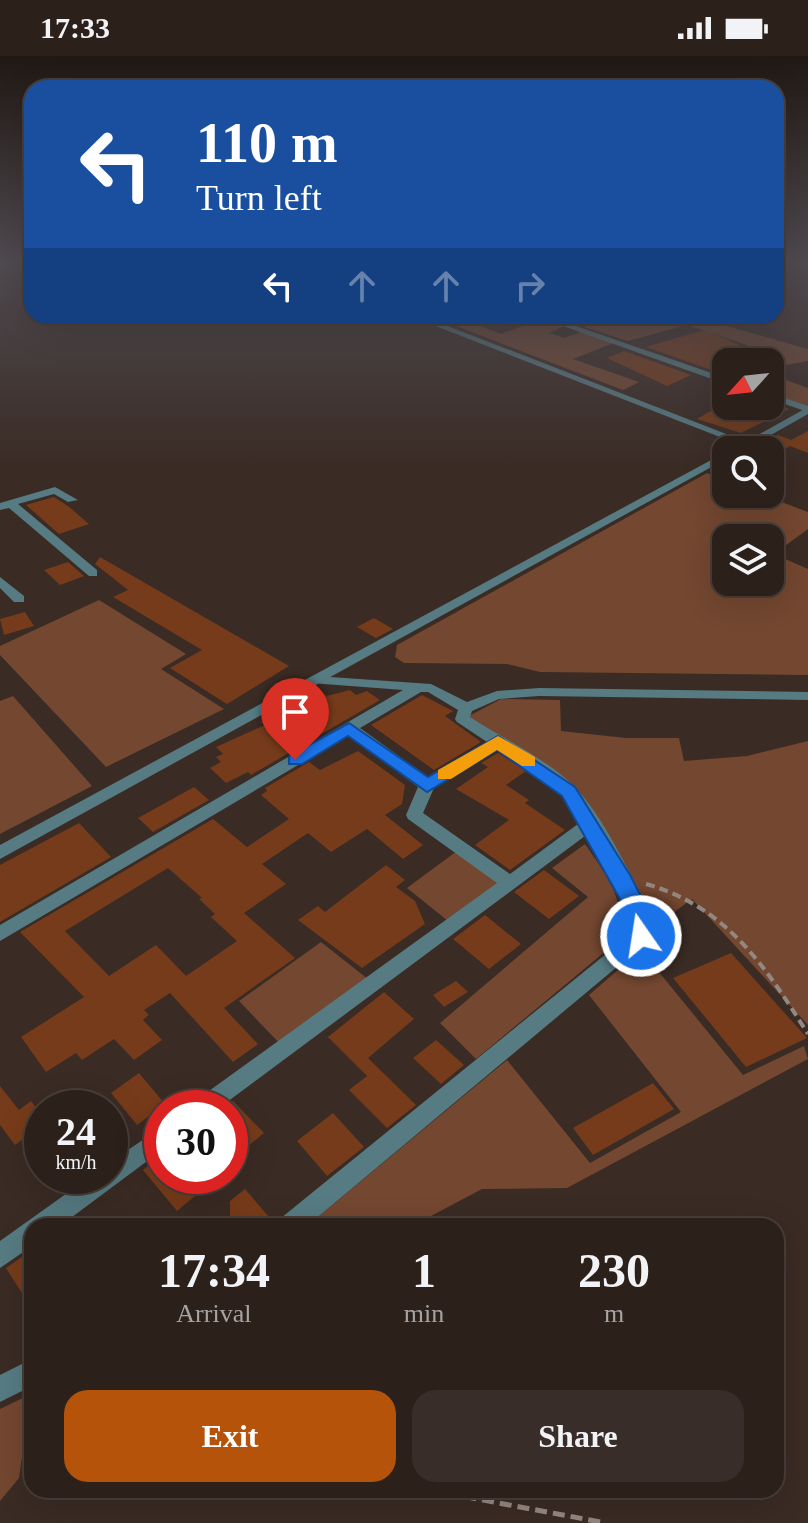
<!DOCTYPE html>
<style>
body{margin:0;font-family:Georgia,serif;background:#382d28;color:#f1f3f6;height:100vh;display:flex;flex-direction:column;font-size:30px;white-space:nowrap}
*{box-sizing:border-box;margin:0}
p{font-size:26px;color:#a6a3a3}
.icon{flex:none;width:44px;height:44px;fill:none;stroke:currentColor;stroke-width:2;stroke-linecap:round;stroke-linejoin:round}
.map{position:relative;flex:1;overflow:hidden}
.drawer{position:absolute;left:24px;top:1162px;width:760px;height:280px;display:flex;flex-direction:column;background:#2c201b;border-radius:24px;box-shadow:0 8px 32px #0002,0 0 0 2px #483e3a}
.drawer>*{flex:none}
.hud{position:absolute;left:24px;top:24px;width:760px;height:244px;border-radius:24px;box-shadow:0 8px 32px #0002,0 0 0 2px #483e3a;background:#1a4fa0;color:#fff;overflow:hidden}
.needle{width:52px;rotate:243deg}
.controls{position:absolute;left:712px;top:292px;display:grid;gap:16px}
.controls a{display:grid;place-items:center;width:72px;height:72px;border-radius:16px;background:#2c201b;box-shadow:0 8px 32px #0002,0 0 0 2px #483e3a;font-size:40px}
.speed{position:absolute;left:24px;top:1034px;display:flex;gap:16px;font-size:40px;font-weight:700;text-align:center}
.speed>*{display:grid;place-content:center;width:104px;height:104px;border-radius:50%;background:#2c201b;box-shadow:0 8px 32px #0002,0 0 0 2px #483e3a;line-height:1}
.speed small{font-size:20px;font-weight:400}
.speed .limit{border:12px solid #d22;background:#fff;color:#111}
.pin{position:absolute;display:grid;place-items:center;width:68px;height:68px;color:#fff;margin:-82px -34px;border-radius:50% 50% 50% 0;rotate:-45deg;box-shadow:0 0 8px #0007}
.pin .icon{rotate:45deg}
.me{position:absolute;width:88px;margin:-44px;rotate:347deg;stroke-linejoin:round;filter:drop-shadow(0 0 6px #0008)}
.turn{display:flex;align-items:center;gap:28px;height:168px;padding:0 40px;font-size:36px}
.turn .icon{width:104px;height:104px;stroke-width:2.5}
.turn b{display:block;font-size:56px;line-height:68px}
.lanes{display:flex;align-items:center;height:76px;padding:0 40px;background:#0003;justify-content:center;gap:40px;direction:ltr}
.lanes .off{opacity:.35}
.eta{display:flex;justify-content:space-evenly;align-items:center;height:136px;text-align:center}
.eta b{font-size:48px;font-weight:800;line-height:56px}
.action{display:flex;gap:16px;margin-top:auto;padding:16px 40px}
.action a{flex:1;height:92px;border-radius:24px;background:#b45309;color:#fff;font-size:32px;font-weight:800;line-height:92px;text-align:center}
.action a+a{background:#382d28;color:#f1f3f6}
.status{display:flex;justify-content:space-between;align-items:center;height:56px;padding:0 40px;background:#2c201b;direction:ltr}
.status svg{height:22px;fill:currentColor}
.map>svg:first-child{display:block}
.green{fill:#734730;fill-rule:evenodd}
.building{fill:#763b1a;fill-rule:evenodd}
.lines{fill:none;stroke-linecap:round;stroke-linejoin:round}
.path-far1{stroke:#938781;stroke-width:4;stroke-dasharray:9 5;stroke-linecap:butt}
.path{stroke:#938781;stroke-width:5;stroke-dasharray:12 6;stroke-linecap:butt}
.minor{fill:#567b82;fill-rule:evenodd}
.tertiary{fill:#567b82;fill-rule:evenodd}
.route{fill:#1a73e8;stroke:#114b97;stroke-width:2}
.slow{fill:#f59e0b}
</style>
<div class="status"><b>17:33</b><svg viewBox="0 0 49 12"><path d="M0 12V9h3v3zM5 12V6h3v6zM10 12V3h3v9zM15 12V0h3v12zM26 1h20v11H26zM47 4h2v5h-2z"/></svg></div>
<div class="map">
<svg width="808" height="1467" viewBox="0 0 808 1467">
<rect width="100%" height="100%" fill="#3a2b24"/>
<path class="green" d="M430,260H455L501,278L544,262L566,269L549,277L564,282L584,275L616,286L573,303L639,326L623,334Z
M614,260H692L808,293V305L781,310L787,313L775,320L808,332V353L770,340V306L719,303L747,289L687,269L628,285L584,271Z
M707,417L726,425V438H760L808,456V473L774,498L808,513V619L540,616L507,608L404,607L395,601L397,589ZM726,482H770V526H726Z
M99,544L186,598L161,613L224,653L106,711L0,599V590Z
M13,640L92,730L0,778V645Z
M501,643L560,644L561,675L626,682H679L684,705L747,700L808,685V969L692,843L641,880L645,868L569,735L498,686L469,660Z
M585,788C606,818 628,847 619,884L476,1003L440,967L588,841L552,812Z
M461,792L510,827L453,869L407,832Z
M321,886L373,927L284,992L239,945Z
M641,894L743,1019L804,990L808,1003L567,1132L482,1133L412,1170H307L507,1004L590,1107L681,1056L589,939Z
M31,1338L19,1422L0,1445V1353Z"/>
<path class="building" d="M704,274L740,289L726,295V319L646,291Z
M624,295L691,319L667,330L607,302Z
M719,350H781L789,353L741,377L697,363Z
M808,375V397L790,390L770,402V383L778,379L791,384Z
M54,441L68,450L89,468L59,478L26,449Z
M100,501L289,610L227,648L170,612L202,594L113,541L128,534L95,508Z
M68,506L84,520L60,529L44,514Z
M25,556L34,570L4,579L0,563Z
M374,562L393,573L376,582L357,571Z
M350,634L356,639L367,635L380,644L251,719L248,716L226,727L210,712L221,706L216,701L223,698L216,691L265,669L260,666L320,635L327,640Z
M422,639L453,655L445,660L481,686L434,714L371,669Z
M358,695L405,729L402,748L385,759L423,789L403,803L367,773L331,796L308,777L262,808L286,828L244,857L295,902L224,952L258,988L233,1006L170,937L144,954L149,959L143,964L162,984L134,1004L114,983L82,1004L76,997L46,1016L21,981L84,941L20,876L213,763L247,791L289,763L261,739L267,735L265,732L309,706L320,714ZM168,812L202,842L199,843L215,858L211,861L237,885L186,920L156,889L109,920L65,875Z
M498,697L526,715L506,729L529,744L525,747L565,774L510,814L475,789L509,764L456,733L488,711L481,707Z
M194,731L209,744L153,776L138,762Z
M79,767L111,801L0,866V809Z
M386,809L405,824L396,831L415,845L425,868L362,912L298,864L318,850L325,856Z
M544,814L579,840L549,863L514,836Z
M485,859L521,888L489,913L453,883Z
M731,897L807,982L746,1011L673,922Z
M456,925L468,936L444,951L433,939Z
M384,936L414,963L368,1002L416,1049L387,1072L349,1034L367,1020L328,981Z
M436,984L464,1009L441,1028L413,1002Z
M139,1017L165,1048L137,1069L111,1037Z
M653,1027L674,1053L593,1099L573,1072Z
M0,1030L19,1054L31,1045L42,1059V1069L15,1089L0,1069Z
M233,1045L264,1077L230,1105V1048Z
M333,1057L364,1091L327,1120L297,1085Z
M162,1098V1120H200L208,1129L177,1155L143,1114Z
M245,1133L275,1168L274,1170H230V1145Z
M32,1194V1253L6,1212Z"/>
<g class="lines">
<path class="path-far1" d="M646,828C727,851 765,910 808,978"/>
<path class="path" d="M429,1434L606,1467"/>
<path class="minor" d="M410,260H422L752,388L743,390Z
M535,260H547L726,322V328Z
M770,337L808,350V356L770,343Z
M55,431L78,444L68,446L54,438L18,448L97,514V520H89L9,452L0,454V447Z
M0,521L24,540V546H14L0,532Z
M316,620L431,628L467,646L497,635L539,632L808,636V644L539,640L499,643L472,655L470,661C499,680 538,699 564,721C602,752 633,824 654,868L648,885L307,1170H277L281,1162L633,876L636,868L589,777L219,1052H191L195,1045L497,827L408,763L406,759L418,731L349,679L0,885V869L403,634L311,627L309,624L311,621ZM421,636H428L458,654L455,663L457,666L487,686L428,721L360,672ZM498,693L553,729L582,765L510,818L423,757L434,732Z
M162,1071V1094L60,1170H32V1190L0,1212V1185L91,1120H110V1106Z
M32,1303V1330L0,1346V1319Z"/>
<path class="tertiary" d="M808,351V358L744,394H731Z
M726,396V403L0,803V789Z"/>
</g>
<linearGradient id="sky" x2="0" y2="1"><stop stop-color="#201814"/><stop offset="0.5" stop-color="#4f4a50"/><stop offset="1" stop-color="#4f4a50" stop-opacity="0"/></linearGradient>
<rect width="808" height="412" fill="url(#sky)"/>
<path class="route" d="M349,667L428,721L498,680L575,731L630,819L655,868L648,886H634L631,880L634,868L562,740L497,694L427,736L348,680L302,708H289V700Z"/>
<path class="slow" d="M498,680L535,701V710H522L497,694L451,723H438V714Z"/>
</svg>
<div class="controls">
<a><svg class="needle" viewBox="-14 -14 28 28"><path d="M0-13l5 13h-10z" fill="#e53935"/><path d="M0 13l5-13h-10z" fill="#a6a3a3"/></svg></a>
<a><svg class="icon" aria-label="search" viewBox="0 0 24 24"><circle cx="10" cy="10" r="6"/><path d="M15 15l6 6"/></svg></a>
<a><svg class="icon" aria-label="layers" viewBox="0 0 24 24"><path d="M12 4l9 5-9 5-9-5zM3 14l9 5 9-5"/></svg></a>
</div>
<div class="speed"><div>24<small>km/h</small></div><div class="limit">30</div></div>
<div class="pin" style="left:295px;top:704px;background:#d93025"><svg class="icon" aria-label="arrive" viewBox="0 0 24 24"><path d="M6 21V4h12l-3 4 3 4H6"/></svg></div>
<svg class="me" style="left:641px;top:880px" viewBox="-20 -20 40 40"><circle r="17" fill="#1a73e8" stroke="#fff" stroke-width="3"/><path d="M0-11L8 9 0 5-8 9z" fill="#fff"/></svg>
<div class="hud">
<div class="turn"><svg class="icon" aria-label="left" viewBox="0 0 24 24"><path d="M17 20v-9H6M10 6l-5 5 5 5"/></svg><div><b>110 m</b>Turn left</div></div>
<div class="lanes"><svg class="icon" aria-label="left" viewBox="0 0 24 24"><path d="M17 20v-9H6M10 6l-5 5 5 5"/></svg><svg class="icon off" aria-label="ahead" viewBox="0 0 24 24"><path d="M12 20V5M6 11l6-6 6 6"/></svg><svg class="icon off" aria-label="ahead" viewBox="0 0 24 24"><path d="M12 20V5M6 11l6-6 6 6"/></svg><svg class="icon off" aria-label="right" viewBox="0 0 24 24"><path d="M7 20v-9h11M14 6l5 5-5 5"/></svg></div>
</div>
<section class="drawer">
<div class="eta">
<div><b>17:34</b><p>Arrival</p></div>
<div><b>1</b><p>min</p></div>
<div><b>230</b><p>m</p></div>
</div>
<div class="action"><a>Exit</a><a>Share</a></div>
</section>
</div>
